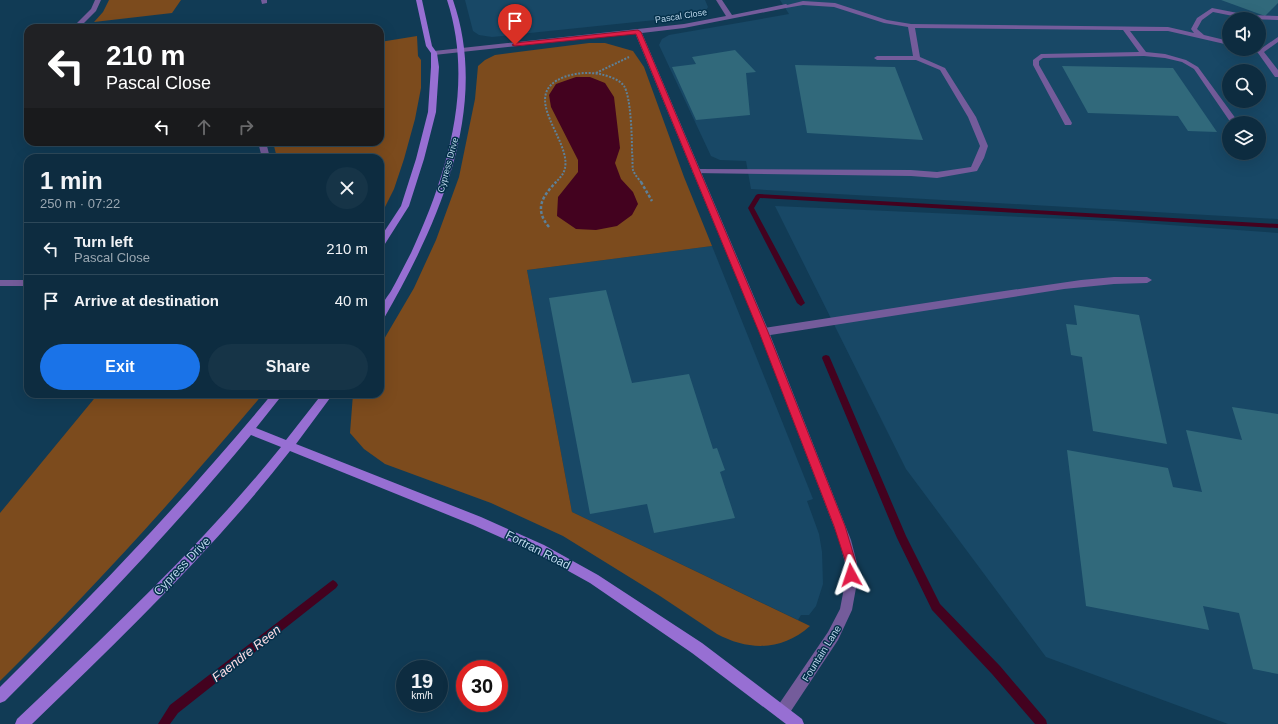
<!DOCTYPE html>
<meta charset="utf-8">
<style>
body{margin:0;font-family:Helvetica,sans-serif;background:#163447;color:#f1f3f6;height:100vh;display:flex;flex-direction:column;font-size:15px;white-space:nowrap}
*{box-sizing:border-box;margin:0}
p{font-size:13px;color:#9aa7b1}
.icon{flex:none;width:22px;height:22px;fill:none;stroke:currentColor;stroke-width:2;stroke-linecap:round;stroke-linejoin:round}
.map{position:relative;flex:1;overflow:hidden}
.details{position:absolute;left:24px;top:154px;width:360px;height:244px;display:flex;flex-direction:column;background:#0d2c40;border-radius:12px;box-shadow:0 4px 16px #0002,0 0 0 1px #2d4859}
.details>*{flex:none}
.hud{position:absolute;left:24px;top:24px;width:360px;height:122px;border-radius:12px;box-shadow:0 4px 16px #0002,0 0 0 1px #2d4859;background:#202124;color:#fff;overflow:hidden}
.fabs{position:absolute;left:1222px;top:12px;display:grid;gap:8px}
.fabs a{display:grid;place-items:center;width:44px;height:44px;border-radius:50%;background:#0d2c40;box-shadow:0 4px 16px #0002,0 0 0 1px #2d4859;font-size:20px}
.speed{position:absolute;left:396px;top:660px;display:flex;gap:8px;font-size:20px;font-weight:700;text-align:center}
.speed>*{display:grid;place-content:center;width:52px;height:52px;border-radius:50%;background:#0d2c40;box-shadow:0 4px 16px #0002,0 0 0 1px #2d4859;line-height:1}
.speed small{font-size:10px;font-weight:400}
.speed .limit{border:6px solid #d22;background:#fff;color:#111}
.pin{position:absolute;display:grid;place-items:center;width:34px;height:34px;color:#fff;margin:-41px -17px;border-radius:50% 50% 50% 0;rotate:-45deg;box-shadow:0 0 4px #0007}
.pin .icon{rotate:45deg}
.me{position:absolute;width:44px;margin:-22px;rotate:355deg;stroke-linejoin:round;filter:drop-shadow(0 0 3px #0008)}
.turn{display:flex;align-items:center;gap:14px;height:84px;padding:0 16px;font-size:18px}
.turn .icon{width:52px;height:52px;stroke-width:2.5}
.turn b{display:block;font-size:28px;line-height:34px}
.lanes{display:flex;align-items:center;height:38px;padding:0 16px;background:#0003;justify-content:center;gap:20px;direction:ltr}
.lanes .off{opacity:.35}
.round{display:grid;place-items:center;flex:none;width:42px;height:42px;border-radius:21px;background:#163447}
.summary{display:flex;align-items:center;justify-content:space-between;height:68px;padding:0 16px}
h1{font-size:24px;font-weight:700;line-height:30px}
.action{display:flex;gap:8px;margin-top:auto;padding:8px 16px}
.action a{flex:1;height:46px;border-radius:24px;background:#1a73e8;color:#fff;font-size:16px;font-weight:700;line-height:46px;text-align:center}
.action a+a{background:#163447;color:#f1f3f6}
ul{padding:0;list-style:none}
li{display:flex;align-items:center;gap:12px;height:52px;padding:0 16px;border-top:1px solid #2d4859}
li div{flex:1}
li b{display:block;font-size:15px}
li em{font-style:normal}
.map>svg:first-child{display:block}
.built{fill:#184866;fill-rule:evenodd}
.green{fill:#7c4b1d}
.water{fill:#43021f}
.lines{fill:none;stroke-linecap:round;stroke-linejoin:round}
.stream{fill:#43021f;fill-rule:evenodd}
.building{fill:#31697b}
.path-far1{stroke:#5d8098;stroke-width:2;stroke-dasharray:2 1.5;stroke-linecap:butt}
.path{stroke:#5d8098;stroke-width:2.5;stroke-dasharray:3 2;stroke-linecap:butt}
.lane{fill:#745c9b;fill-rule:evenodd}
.street{fill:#745c9b;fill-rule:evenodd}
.secondary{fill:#976fd3;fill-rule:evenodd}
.route{fill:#e11d48;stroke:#92132f}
.labels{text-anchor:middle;stroke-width:3;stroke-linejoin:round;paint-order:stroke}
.far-street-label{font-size:9px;fill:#bbd6ea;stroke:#04304a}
.street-label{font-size:10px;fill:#bbd6ea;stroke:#04304a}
.near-street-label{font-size:12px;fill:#bbd6ea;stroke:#04304a}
.near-water-label{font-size:13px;font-style:italic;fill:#fbdae2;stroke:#04304a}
</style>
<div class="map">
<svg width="1278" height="724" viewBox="0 0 1278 724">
<rect width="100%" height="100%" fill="#113b55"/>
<path class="built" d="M465,0H705L708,7L705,12L694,16L492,37L479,35L473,31Z
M780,0H1278V219L751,189L746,161L720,160L711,156L659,45L662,39L669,35L789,14ZM1229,19H1259V49H1229ZM1229,71H1259V101H1229ZM1229,123H1259V153H1229Z
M775,206L1115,221L1278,233V724H1228L1046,657L906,469Z
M712,246L813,499L807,501L819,534L822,552L823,584L816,606L809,615H801L798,620L572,512L527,270Z"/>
<path class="green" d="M109,0H181L172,13L94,22L103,12Z
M417,36L418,56L421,60V88L415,119L404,159L394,189L380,217V158H277L273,142H380V42Z
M589,43H605L633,51L644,67L684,177L712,246L527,270L572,512L810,626C782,651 749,651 717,634L660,596L563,536L491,503L385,464L364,449L350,433L353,394H380V346L414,288L436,240L459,177L475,99L478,66L485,60L495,55Z
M98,394H263C180,493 92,590 0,681V513Z"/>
<path class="water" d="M576,77H590L605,83L614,97L620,148L615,163L621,179L633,192L638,204L632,215L617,226L596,230L576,229L557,216L558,197L578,172V160L551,107L549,95L556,84Z"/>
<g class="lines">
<path class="stream" d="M758,194L1278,224V228L760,198L754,208L805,303L801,306L797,303L748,208L756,195Z
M826,355L829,356L830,358L906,536L940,604L1000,666L1046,720L1047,724H1035L992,674L932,610L897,538L822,358L823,356Z
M333,580L336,582L338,585L336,588L178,713L170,724H158L170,705L330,582Z"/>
</g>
<path class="building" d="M1221,0H1278V3L1265,16Z
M735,50L756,72L746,73L750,115L696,120L672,67L696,64L692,57Z
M795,65L895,67L923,140L807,133Z
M1062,66L1173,68L1217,132L1188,131L1178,116L1088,113Z
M606,290L632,383L689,374L713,449L717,448L725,470L720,472L735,518L654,533L647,504L590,514L549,298Z
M1074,305L1139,315L1167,444L1093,431L1082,357L1071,355L1066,324L1077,325Z
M1232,407L1278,414V674L1253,669L1239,613L1203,606L1209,630L1086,606L1067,450L1168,468L1173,487L1202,492L1186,430L1242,440Z"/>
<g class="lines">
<path class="path-far1" d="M596,73L629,57
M555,183C559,179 564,174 565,168C571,139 518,95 564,77C575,73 588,72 600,74C608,76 619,79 624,86C631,97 632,138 632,152C633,158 632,165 633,170C635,175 639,180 642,183"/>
<path class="path" d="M641,182L652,201
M549,227C534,209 542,197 556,182"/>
<path class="lane" d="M803,1L835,3L887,20L911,24L1168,27L1194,33L1191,29L1197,18L1212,8L1248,15L1278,16V20L1248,19L1213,12L1202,20L1197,29L1204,35L1229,41V45L1168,31H1130L1146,52L1165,54L1186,60L1198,67L1239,123H1231L1194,69L1182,62L1165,58L1144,56L1043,58L1039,61V65L1072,123L1071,125H1065L1033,65V60L1041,54L1139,52L1123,30L915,28L920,57L945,68L976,117L988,146L984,158L977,171L937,178L911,176L693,173L692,171L696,169L911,170L937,172L971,167L980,146L968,117L940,70L916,60H877L874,58L877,56H913L908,27L884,23L834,7L803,5L786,8L783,6Z
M1278,37V42L1264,52L1278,70V77H1275L1258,53L1247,49L1259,50Z
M1114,277H1147L1152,280L1147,283L1114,284L1064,289L764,336L759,332L764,328L984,294L1081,280Z"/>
<path class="street" d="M95,0H101L96,11L79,28H72L91,9Z
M261,0H267V3L262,4Z
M716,0H722L732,15L786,4L789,6L786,8L684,28L642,33L769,332L851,540L857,563L856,588L852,610L838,640L787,717L782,719L777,717L775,712L777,707L828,632L840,609L844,588L845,563L839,540L759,332L635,33L434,55L431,53L434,51L684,24L726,16Z
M258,142H266L270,158H262Z
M0,280H28V286H0Z"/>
<path class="secondary" d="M416,0H422L432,46L437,53L439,67L436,112L424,159L409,206L383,247L380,248V238L401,206L416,159L428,112L431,67V53L426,46Z
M447,0H453C491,110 437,226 383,320L380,321C380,318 379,313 380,309C382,303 388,296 391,291C398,279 404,266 411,253C447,175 475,85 447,0Z
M272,394H283L256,428L286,440L322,394H333L296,444L481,517L544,545L598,575L702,643L802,719L804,724H786L692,653L590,583L536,553L473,525L290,451C213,550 122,637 32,724H15L17,719C109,632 201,546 281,447L251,435C174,528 90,616 5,701L0,703V687C95,593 187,497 272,394Z"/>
</g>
<path class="route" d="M638,30L641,32L768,332L845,526L856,563L855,579L851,580L847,579L845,575L846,563L834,526L759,332L636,34L515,46L512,45L515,43Z"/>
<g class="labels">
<g class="far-street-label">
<text transform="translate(681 16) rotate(-9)" y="3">Pascal Close</text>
<text transform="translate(448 165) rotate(-75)" y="3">Cypress Drive</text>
</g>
<g class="street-label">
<text transform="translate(821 653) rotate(-58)" y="4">Fountain Lane</text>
</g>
<g class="near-street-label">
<text transform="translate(538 550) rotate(27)" y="4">Fortran Road</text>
<text transform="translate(182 566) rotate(-46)" y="4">Cypress Drive</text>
</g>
<g class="near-water-label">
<text transform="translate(246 653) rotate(-38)" y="5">Faendre Reen</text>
</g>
</g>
</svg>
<div class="fabs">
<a><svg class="icon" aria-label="sound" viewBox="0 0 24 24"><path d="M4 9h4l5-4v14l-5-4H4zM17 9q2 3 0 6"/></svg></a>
<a><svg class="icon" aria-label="search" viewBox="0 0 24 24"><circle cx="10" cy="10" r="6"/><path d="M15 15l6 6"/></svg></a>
<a><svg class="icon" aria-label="layers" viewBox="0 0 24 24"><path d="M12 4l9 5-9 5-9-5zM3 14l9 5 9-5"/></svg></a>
</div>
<div class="speed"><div>19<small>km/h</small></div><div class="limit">30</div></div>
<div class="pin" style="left:515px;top:45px;background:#d93025"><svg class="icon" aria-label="arrive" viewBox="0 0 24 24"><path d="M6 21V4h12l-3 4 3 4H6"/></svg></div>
<svg class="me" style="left:851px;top:575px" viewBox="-20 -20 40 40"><path d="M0-17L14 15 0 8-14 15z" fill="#e11d48" stroke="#fff" stroke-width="4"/></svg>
<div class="hud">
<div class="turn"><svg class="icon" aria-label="left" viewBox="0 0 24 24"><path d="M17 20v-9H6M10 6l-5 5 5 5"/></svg><div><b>210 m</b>Pascal Close</div></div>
<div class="lanes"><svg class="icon" aria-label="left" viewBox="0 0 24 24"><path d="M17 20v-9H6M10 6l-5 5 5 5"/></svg><svg class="icon off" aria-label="ahead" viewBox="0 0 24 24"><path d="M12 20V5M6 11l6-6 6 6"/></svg><svg class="icon off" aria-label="right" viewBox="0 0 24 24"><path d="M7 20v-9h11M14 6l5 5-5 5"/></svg></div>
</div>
<section class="details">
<div class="summary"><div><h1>1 min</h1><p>250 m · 07:22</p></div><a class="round"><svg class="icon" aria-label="close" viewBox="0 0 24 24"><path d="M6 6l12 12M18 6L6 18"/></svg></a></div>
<ul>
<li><svg class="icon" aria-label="left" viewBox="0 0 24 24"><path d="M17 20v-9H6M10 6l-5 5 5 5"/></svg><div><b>Turn left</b><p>Pascal Close</p></div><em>210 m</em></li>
<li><svg class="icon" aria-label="arrive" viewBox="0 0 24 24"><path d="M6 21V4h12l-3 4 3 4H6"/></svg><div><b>Arrive at destination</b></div><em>40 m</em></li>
</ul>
<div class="action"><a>Exit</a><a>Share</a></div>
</section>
</div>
